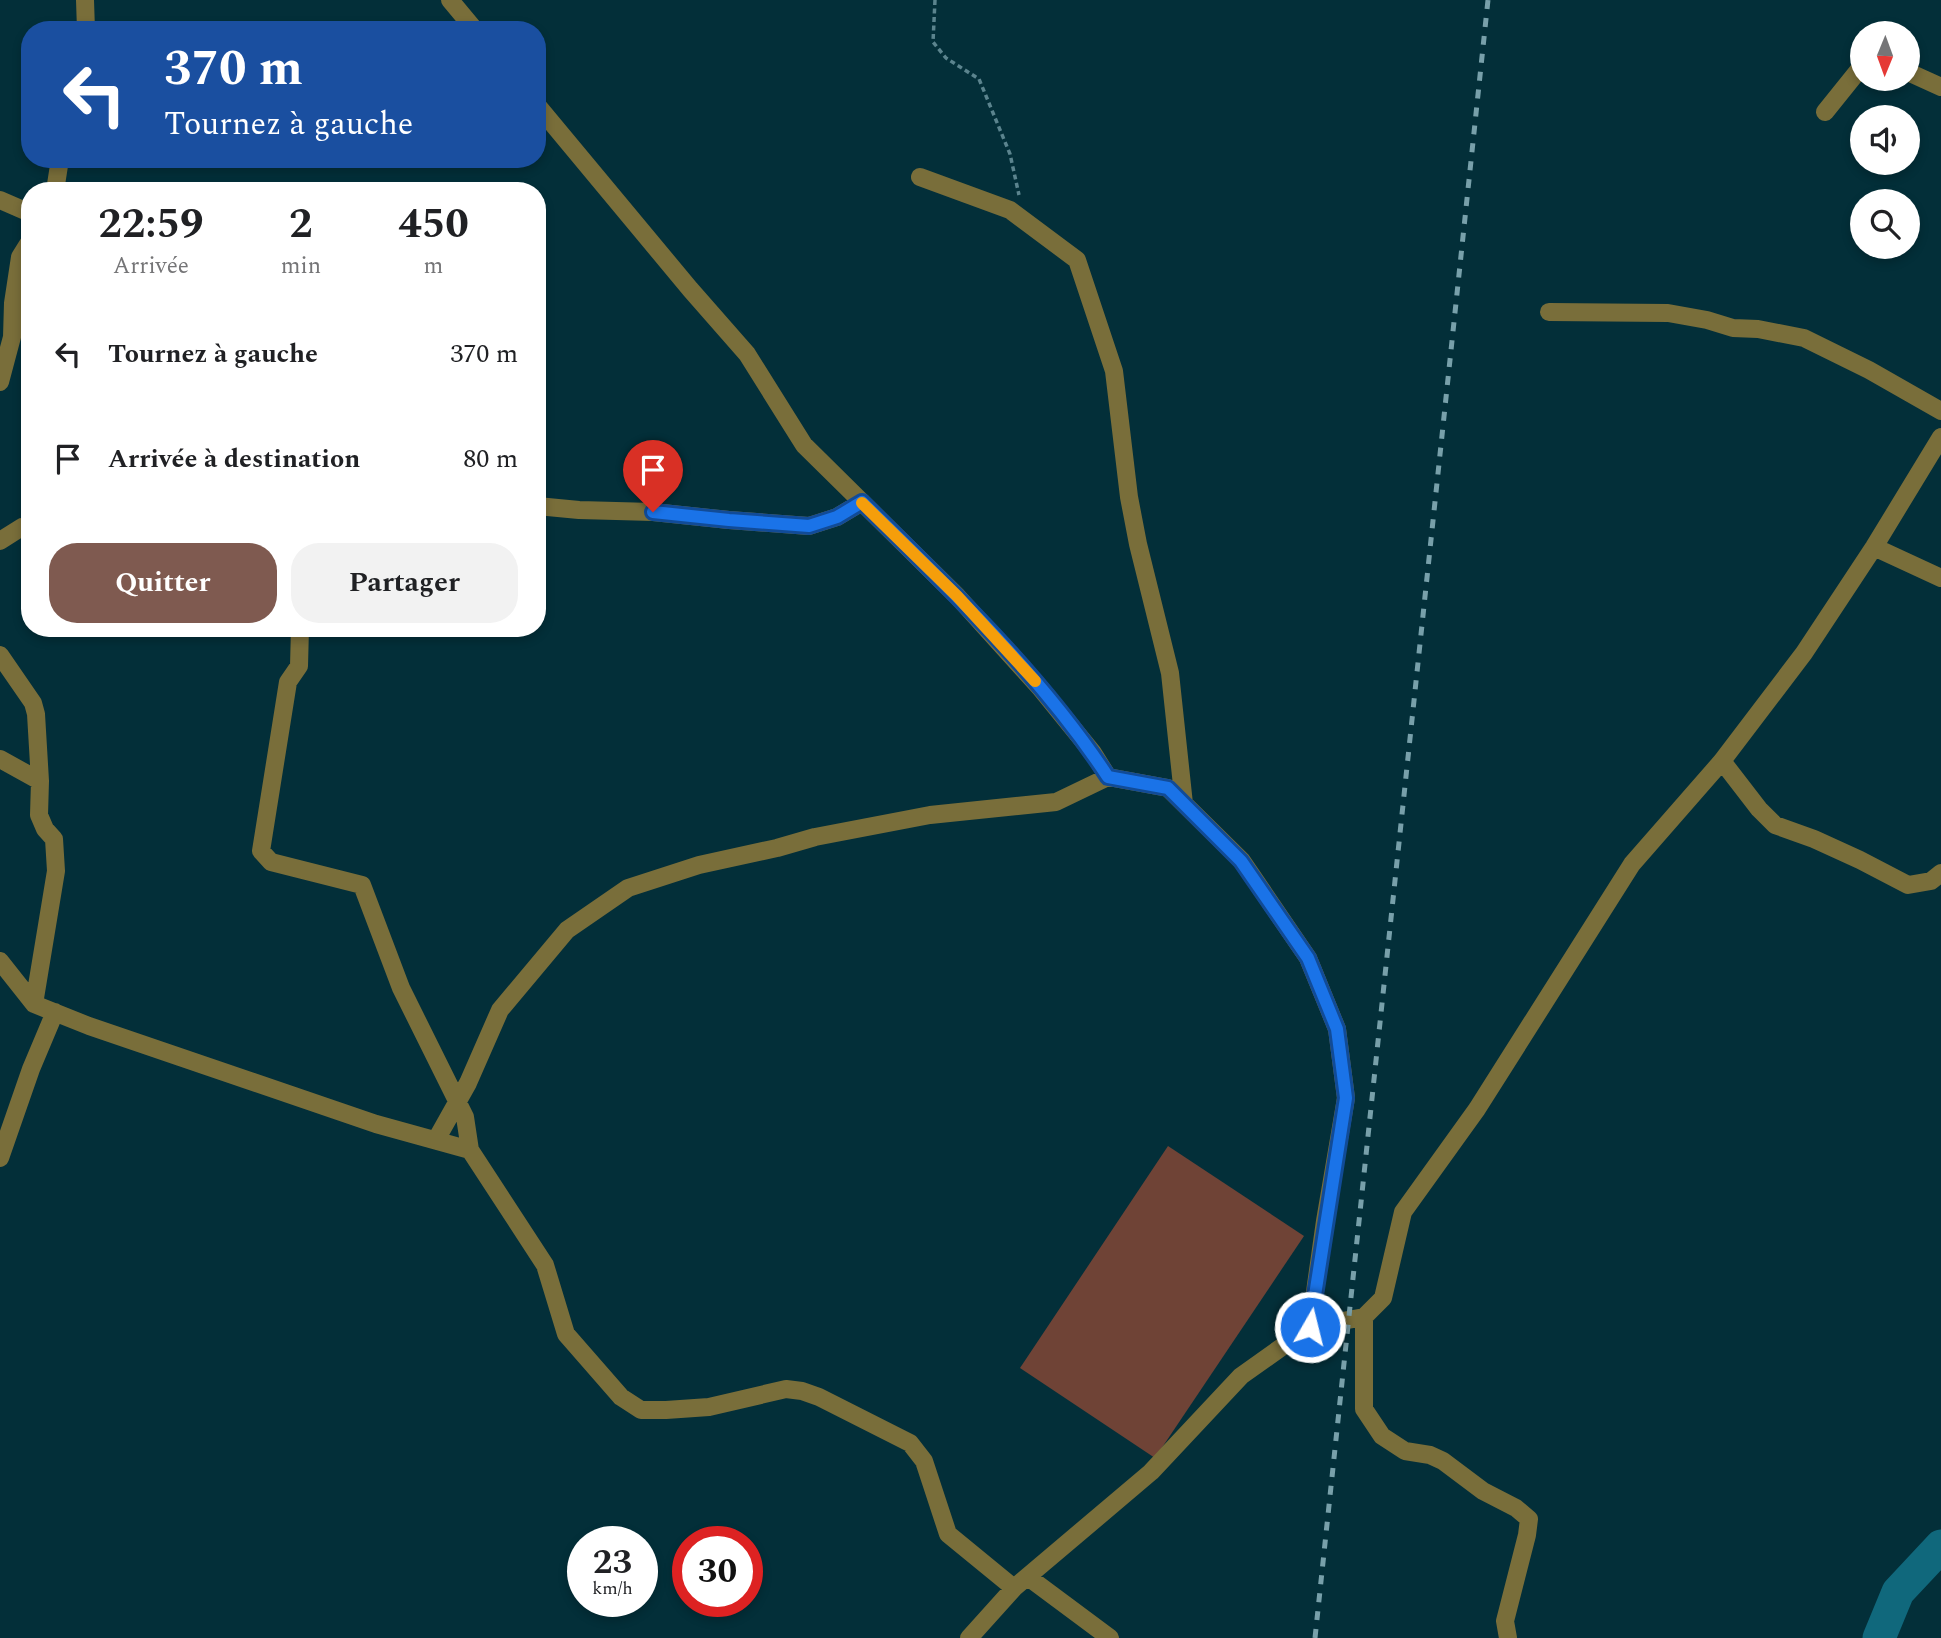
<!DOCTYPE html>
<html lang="fr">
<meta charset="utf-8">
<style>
body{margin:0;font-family:Spectral,serif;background:#f2f2f2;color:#202124;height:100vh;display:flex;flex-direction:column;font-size:26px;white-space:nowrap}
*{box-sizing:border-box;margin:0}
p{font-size:23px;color:#757577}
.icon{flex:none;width:38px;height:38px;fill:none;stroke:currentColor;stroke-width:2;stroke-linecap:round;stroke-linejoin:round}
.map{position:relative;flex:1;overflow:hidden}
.sheet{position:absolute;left:21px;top:182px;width:525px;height:455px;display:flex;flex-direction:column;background:#fff;border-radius:28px;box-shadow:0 4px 10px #0003}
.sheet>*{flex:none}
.hud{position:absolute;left:21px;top:21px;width:525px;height:147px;border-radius:28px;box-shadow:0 4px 10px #0003;background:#1a4fa0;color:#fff;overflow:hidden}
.needle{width:46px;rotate:181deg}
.tools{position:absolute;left:1850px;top:21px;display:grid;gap:14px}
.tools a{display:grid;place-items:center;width:70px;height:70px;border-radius:50%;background:#fff;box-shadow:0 4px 10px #0003;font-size:35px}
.speed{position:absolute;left:567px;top:1526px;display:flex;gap:14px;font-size:35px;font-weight:700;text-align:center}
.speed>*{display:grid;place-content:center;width:91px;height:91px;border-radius:50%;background:#fff;box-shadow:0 4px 10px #0003;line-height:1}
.speed small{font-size:18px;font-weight:400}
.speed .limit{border:10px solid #d22;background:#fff;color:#111}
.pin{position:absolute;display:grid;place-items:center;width:60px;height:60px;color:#fff;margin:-72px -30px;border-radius:50% 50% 50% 0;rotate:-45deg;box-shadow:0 0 7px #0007}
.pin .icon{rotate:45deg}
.me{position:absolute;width:77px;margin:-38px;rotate:8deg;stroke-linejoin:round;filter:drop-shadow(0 0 5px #0008)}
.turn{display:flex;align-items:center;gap:24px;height:147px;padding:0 28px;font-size:32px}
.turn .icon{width:91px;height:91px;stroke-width:2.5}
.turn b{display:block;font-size:49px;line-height:60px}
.eta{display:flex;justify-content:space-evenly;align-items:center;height:119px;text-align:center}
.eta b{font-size:42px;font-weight:700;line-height:49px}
.action{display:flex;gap:14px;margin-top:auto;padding:14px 28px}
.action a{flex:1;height:80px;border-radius:28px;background:#7f5a50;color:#fff;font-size:28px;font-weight:700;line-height:80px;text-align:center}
.action a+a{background:#f2f2f2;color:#202124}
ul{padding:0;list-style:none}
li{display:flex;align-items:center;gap:21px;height:105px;padding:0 28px}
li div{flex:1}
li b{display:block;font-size:26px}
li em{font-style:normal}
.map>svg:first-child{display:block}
.green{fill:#6f4336}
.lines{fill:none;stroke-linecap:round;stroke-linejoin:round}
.river{stroke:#10687c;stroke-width:33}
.path{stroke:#5b848e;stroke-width:3.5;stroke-dasharray:5 3.5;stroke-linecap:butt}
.minor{stroke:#796e3a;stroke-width:18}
.rail{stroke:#78a0aa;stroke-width:5;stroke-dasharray:9 9;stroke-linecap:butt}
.route-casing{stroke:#114b97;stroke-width:18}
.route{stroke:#1a73e8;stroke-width:12}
.slow{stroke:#f59e0b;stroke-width:12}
</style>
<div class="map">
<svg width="1941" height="1638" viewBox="0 0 1941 1638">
<rect width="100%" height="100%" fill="#032f39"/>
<path class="green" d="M1168,1146L1304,1236L1155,1458L1020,1368Z"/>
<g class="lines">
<path class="river" d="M1879,1638L1898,1592L1941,1546"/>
<path class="path" d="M935,0L933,42L946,58L979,79L1010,154L1019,195"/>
<path class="minor" d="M85,0L86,30
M450,0L475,30
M1908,72L1941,87
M537,105L690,289L747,354L804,445L957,596L1041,689L1093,753L1108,777L1168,788L1242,861L1308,958L1337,1029L1346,1098L1325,1221L1310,1327
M1825,112L1862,66
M920,177L1010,210L1077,260L1114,371L1129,497L1138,544L1170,673L1184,804
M55,191L60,159
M0,200L30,213
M1549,312L1668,313L1707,320L1733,328L1758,329L1804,338L1869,370L1941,411
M0,382L12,337L13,303L20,257L30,241
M537,506L579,510L653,512L729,520L809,526L837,517L862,502
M0,541L22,527L30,528
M1874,547L1941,578
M300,628L299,666L288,682L261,851L271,862L362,885L401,988L465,1117L470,1150
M0,655L33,703L36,714L40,781L39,815L45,829L54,839L56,871L34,1004L89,1026L376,1124L470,1150L545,1265L566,1334L621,1397L641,1410H666L709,1407L786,1389L802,1391L819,1397L910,1443L924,1461L948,1534L1014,1588
M0,759L40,781
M1722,761L1759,809L1775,825L1814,839L1860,860L1908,885L1931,881L1941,873
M0,961L34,1004
M436,1140L468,1083L500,1010L567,930L628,888L699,865L777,848L815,837L930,815L1056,802L1108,777
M0,1158L31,1069L55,1012
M1364,1317V1409L1382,1436L1405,1451L1430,1455L1443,1461L1483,1491L1516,1508L1529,1519L1527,1535L1505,1621L1508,1638
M1028,1577L1110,1638
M969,1638L1014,1588L1151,1472L1241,1376L1310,1327L1364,1317L1383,1298L1403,1212L1477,1109L1632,864L1722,761L1804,653L1874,547L1941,437"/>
<path class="rail" d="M1315,1638L1488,0"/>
</g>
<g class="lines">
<defs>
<path id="route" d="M653,512L729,520L809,526L837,517L862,502C948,587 1042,676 1108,777L1168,788L1241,861L1308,958L1337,1029L1346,1098L1310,1327"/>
</defs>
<use href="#route" class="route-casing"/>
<use href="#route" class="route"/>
<path class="slow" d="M862,503L957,596L1035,681"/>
</g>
</svg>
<div class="tools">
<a><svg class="needle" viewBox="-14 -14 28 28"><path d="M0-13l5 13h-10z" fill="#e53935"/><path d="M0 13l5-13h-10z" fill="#757577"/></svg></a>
<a><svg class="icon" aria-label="sound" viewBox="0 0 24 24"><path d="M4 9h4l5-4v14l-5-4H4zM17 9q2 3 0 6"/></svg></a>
<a><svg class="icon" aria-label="search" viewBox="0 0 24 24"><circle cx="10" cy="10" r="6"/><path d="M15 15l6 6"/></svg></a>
</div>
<div class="speed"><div>23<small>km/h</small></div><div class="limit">30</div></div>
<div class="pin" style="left:653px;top:512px;background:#d93025"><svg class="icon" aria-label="arrive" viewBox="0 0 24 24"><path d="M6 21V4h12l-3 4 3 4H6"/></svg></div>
<svg class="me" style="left:1310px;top:1327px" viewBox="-20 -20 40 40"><circle r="17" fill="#1a73e8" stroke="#fff" stroke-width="3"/><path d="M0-11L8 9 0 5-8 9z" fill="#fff"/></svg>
<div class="hud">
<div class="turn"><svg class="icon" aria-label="left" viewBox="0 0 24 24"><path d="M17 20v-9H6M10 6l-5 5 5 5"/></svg><div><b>370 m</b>Tournez à gauche</div></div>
</div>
<section class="sheet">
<div class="eta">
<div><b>22:59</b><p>Arrivée</p></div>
<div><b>2</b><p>min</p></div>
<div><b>450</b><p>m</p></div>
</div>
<ul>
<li><svg class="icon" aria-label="left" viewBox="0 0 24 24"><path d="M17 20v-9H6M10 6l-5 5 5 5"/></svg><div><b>Tournez à gauche</b></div><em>370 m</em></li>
<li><svg class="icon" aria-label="arrive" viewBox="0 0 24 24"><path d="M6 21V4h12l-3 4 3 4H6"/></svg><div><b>Arrivée à destination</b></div><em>80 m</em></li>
</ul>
<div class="action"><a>Quitter</a><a>Partager</a></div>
</section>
</div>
